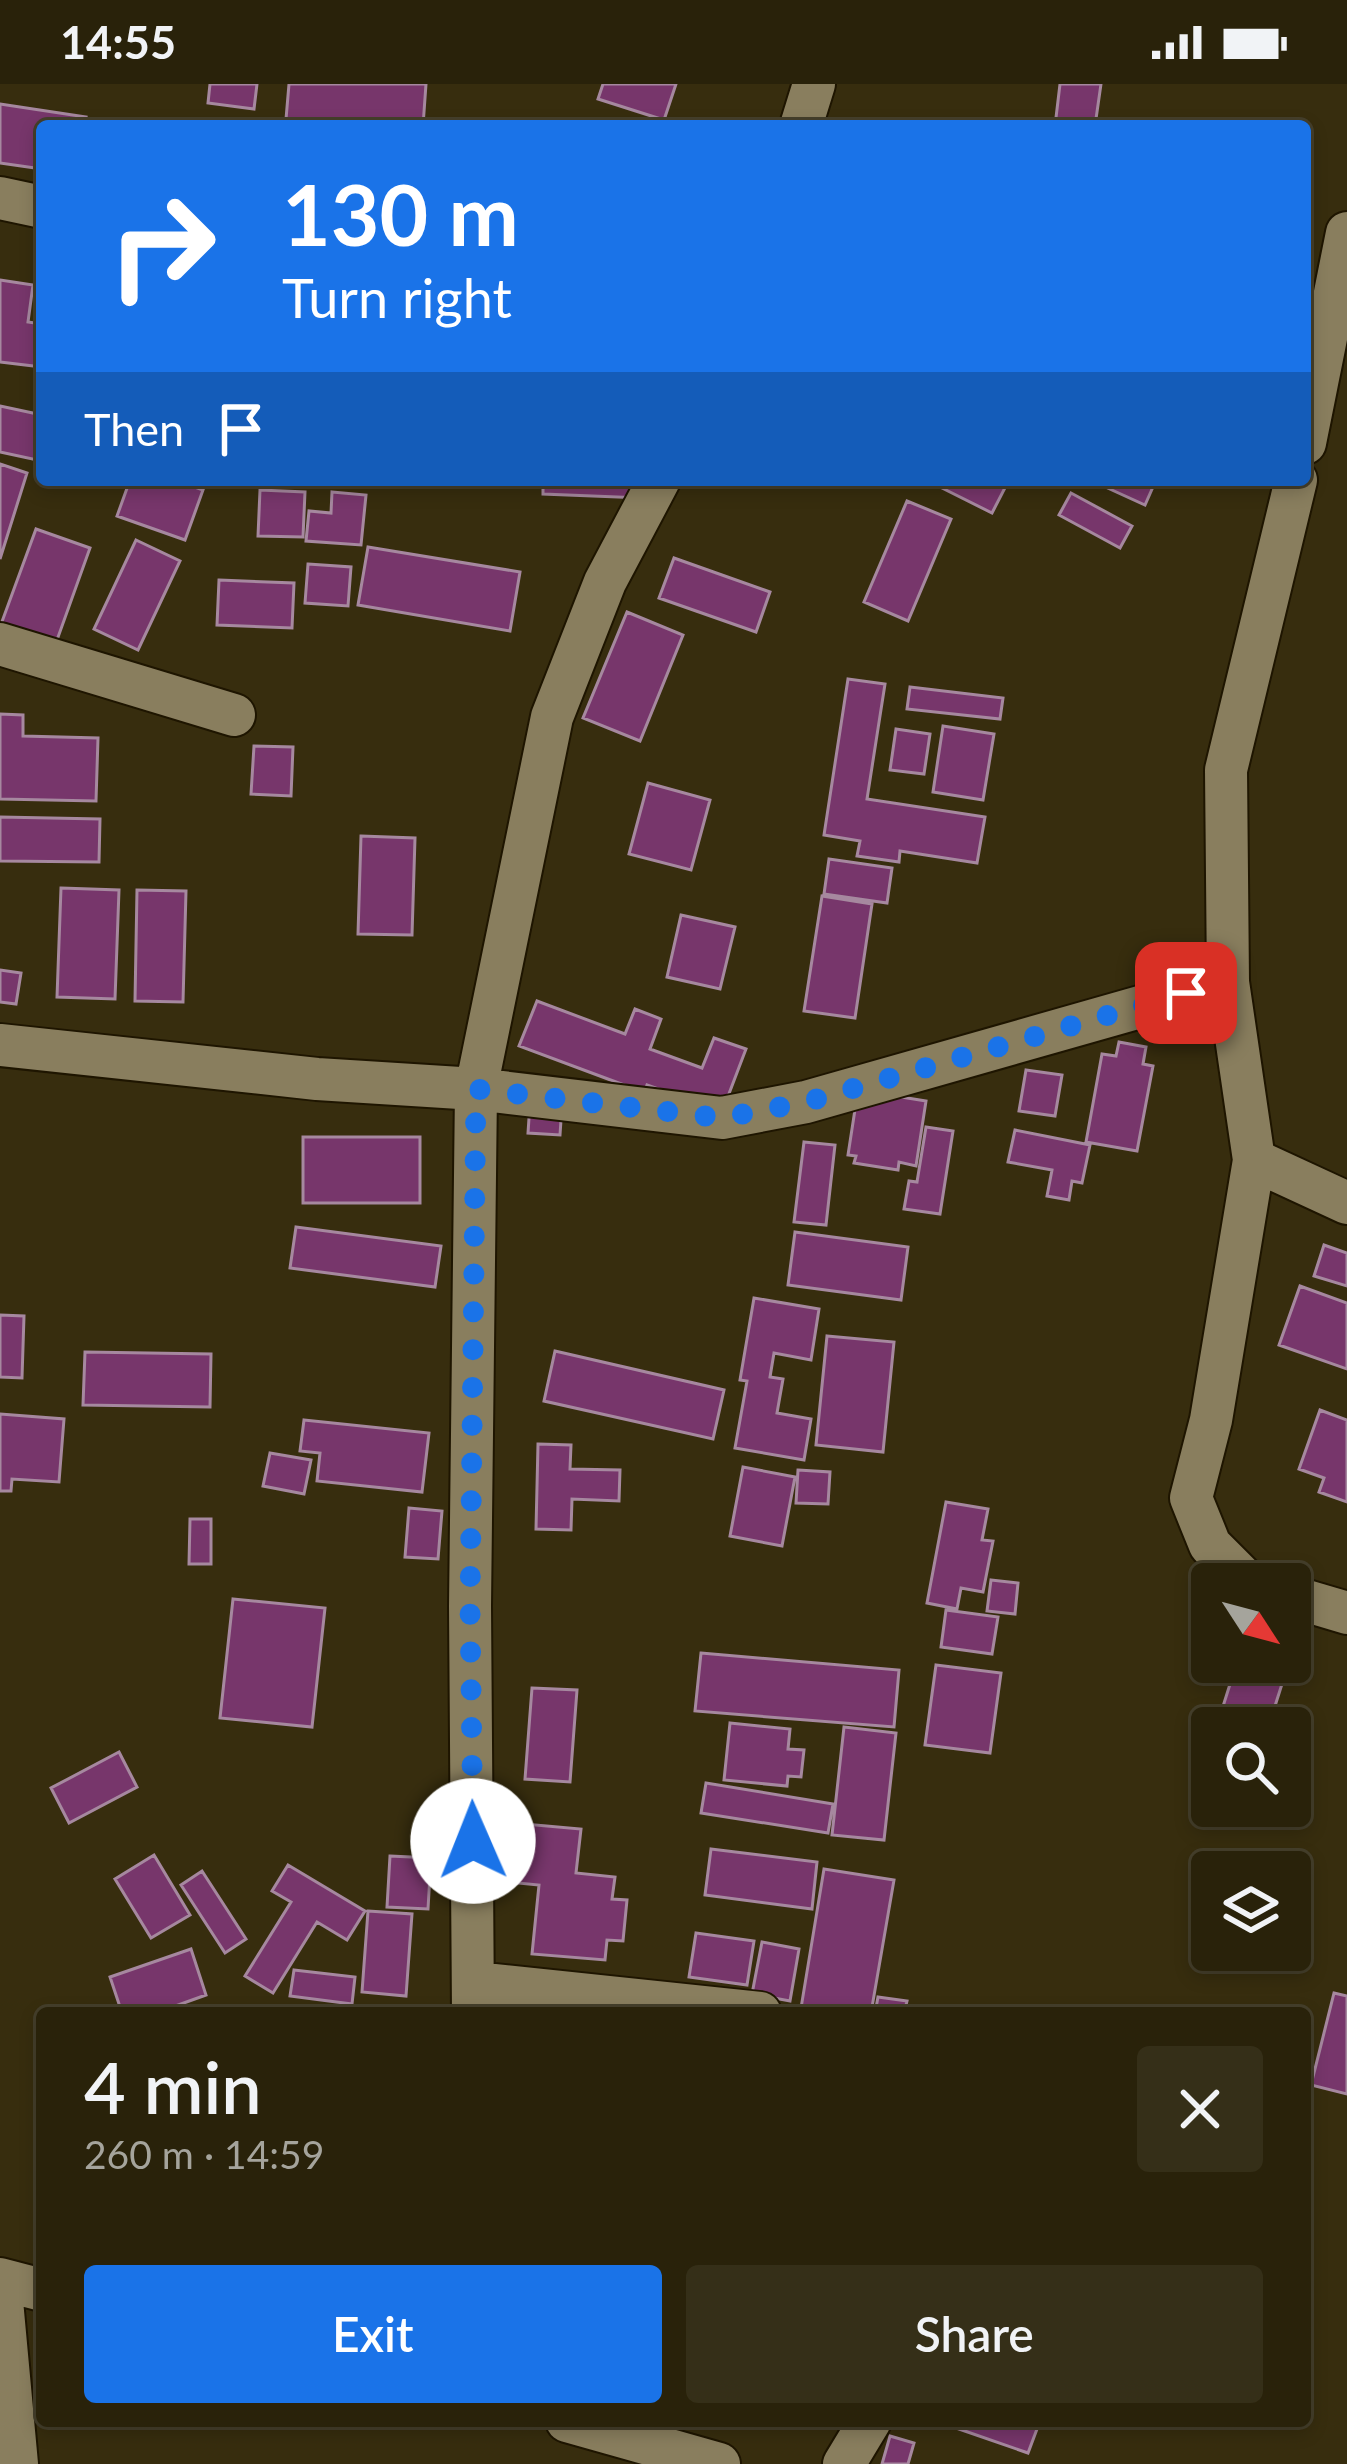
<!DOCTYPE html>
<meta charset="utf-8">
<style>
body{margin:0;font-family:Lato,sans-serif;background:#352f18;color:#f1f3f6;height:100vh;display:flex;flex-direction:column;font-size:45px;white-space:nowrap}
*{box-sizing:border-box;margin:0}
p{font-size:39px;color:#a5a49c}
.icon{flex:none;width:66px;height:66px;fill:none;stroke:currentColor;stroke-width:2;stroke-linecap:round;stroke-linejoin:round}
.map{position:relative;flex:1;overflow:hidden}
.drawer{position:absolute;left:36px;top:1923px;width:1275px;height:420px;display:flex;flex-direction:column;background:#29220a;border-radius:12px;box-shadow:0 6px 18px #0003,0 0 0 3px #453f2b}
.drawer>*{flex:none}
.hud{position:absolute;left:36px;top:36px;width:1275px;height:366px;border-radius:12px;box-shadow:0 6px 18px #0003,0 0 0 3px #453f2b;background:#1a73e8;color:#fff;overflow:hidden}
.needle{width:78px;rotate:126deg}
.tools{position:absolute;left:1191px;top:1479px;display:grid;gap:24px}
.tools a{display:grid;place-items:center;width:120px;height:120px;border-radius:12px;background:#29220a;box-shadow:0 6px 18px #0003,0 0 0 3px #453f2b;font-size:60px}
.pin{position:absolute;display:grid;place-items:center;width:102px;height:102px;color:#fff;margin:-51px;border-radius:24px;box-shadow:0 6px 18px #0006}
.me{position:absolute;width:132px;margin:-66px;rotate:359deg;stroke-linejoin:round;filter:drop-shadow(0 0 9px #0008)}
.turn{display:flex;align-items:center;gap:42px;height:252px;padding:0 48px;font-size:54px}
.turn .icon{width:156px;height:156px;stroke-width:2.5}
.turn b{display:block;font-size:84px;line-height:102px}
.then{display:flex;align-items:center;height:114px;padding:0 48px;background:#0003;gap:24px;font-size:45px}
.round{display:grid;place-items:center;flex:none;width:126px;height:126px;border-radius:12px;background:#352f18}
.summary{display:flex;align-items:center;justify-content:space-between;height:204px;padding:0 48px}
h1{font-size:72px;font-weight:600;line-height:90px}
.cta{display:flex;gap:24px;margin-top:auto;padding:24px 48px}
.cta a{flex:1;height:138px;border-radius:12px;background:#1a73e8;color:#fff;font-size:48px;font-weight:600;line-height:138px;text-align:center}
.cta a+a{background:#352f18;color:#f1f3f6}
.status{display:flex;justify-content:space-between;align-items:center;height:84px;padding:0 60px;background:#29220a;direction:ltr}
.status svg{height:33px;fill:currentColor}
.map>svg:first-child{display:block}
.building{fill:#77366b;stroke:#a6889f;stroke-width:3}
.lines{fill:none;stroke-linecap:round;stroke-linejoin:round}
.minor-casing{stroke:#1e1500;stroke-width:46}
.minor{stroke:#897e5e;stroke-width:42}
.route{stroke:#1a73e8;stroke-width:21;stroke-dasharray:0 37.8}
</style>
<div class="status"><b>14:55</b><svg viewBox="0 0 49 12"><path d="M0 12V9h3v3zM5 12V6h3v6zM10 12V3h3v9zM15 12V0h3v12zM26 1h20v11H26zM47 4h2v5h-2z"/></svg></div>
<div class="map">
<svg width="1347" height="2380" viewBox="0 0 1347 2380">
<rect width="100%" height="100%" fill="#372d0e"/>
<path class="building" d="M210,0H257L254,25L208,19Z
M289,0H426L423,42L286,35Z
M603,0H676L664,36L598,15Z
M1060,0H1101L1095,42H1055Z
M0,20L86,33L84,42H42V85L0,79Z
M0,196L33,201L28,238L42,240V283L0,278Z
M0,322L42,331L37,376L0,368Z
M0,380L27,389L0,475Z
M130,396H176L203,406L185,456L117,432Z
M543,396H643L642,414L543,410Z
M926,396H1009L992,429Z
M1090,396H1156L1145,421Z
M260,406L305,408L303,453L258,452Z
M332,408L366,411L361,461L306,457L309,427L331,429Z
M1071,409L1132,442L1120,464L1059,431Z
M907,417L951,435L908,537L864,518Z
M36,445L90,464L52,570L0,543Z
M136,456L180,477L138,566L94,545Z
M368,463L520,488L510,547L358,521Z
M674,474L770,508L756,548L659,514Z
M308,480L351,483L348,522L305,519Z
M219,496L294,499L292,544L217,541Z
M627,528L683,551L640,657L583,634Z
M848,595L885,600L867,715L985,733L977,779L900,767L899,778L857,772L860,757L824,751Z
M910,603L1003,614L1000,635L907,625Z
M0,630L23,631V652L98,654L96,717L0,715Z
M943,642L994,650L983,716L933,708Z
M896,645L930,650L924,690L890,686Z
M254,662L293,663L291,712L251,710Z
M648,699L710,716L691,786L629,770Z
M0,733L100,735L99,778L0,777Z
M361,752L415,754L412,851L358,850Z
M829,775L892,784L887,819L824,810Z
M61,804L119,806L115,915L57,913Z
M137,806L186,807L183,918L135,917Z
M822,812L872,820L855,934L804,927Z
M681,831L735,843L720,905L667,893Z
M0,886L21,889L16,920L0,918Z
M537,917L625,950L635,925L661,935L650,965L702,984L714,954L746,965L722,1028L647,1001L641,1016L621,1009L624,1001L519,962Z
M1119,958L1146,963L1143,980L1153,982L1137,1067L1086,1058L1102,970L1116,972Z
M1026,986L1062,991L1055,1032L1019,1027Z
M858,1006L926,1017L916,1082L899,1078L898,1086L854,1079L856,1072L848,1071Z
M530,1019L562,1021L560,1051L528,1049Z
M926,1043L953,1047L940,1130L904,1125L909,1097L917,1098Z
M1015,1046L1090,1061L1082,1099L1072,1097L1069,1116L1047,1112L1052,1086L1008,1078Z
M303,1053H420V1119H303Z
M804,1058L835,1061L826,1141L794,1138Z
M296,1143L441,1162L435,1203L290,1184Z
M795,1148L908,1163L901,1216L788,1201Z
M1324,1161L1347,1169V1202L1314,1192Z
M1300,1202L1347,1219V1285L1279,1261Z
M754,1214L819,1225L811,1276L774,1269L770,1293L783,1295L777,1329L811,1335L804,1376L735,1364L747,1297L740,1296Z
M0,1231L24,1232L22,1294L0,1293Z
M827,1252L894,1258L883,1368L816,1361Z
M555,1267L724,1306L713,1355L544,1317Z
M85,1268L211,1270L210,1323L83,1321Z
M1320,1326L1347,1336V1418L1319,1408L1324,1394L1299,1385Z
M0,1330L64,1335L59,1398L12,1395L11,1407H0Z
M304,1336L429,1349L422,1408L317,1397L320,1369L300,1367Z
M538,1360L571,1361L570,1385L620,1386L619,1417L572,1415L571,1446L536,1445Z
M270,1369L311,1376L304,1410L263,1402Z
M743,1383L795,1393L782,1462L730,1452Z
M798,1386L830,1388L828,1420L796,1419Z
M946,1418L988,1425L982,1456L993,1457L983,1508L961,1504L957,1525L927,1519Z
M409,1424L442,1427L438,1475L405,1473Z
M190,1435H211V1480H189Z
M991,1496L1018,1499L1015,1530L987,1527Z
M233,1515L325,1524L312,1643L220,1634Z
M946,1526L998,1533L992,1570L941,1563Z
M701,1569L899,1586L894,1643L695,1627Z
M1237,1578H1289L1268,1644H1246L1219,1635Z
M936,1581L1001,1589L990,1669L925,1661Z
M532,1604L577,1606L570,1698L525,1695Z
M730,1639L790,1645L788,1665L804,1666L801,1693L788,1692L787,1702L724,1696Z
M844,1643L896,1649L884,1756L832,1751Z
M119,1668L137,1703L69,1739L51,1704Z
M706,1699L833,1720L828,1749L701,1729Z
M513,1739L581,1745L576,1789L615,1793L612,1815L627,1816L623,1857L607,1856L605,1876L532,1870L539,1801L508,1798Z
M711,1765L817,1778L812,1825L705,1811Z
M154,1771L190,1831L151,1854L115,1795Z
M390,1772L431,1774L428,1825L387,1823Z
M288,1781L365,1827L347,1856L317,1838L273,1909L245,1892L291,1818L272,1807Z
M824,1785L894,1796L871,1929L801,1924Z
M202,1787L246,1855L225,1869L181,1801Z
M368,1827L412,1830L406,1912L362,1908Z
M696,1849L754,1857L747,1901L689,1893Z
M762,1858L799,1865L790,1917L752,1910Z
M191,1865L206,1911L156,1929H122L110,1893Z
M294,1886L355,1893L352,1920L290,1912Z
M1334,1909L1347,1912V2010L1311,2001Z
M878,1913L907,1917L904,1929H875Z
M962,2337H1040L1028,2369L959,2345Z
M890,2352L914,2359L908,2380H882Z"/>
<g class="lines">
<defs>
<path id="minor" d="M801,42L814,0
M0,114L42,123
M1305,359L1347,149
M0,560L234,631
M0,961L317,995L476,1005L722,1034L806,1018L1228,898
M1254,1076L1347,1119
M1255,1500L1246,1497L1210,1461L1191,1414L1211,1336L1254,1076L1228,898L1226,686L1296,396
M1290,1512L1347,1529
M475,1899L760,1929
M473,1929L470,1522L476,1005L552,633L605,498L659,396
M567,2337L719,2380
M17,2380L0,2195L42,2206
M844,2380L870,2337"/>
</defs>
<use href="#minor" class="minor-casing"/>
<use href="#minor" class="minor"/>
</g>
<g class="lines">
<path class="route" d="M473,1757L470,1522L476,1005L722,1034L806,1018L1186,909"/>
</g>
</svg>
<div class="tools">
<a><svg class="needle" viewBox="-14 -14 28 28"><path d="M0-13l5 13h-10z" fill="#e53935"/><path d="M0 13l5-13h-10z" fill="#a5a49c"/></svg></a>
<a><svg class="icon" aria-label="search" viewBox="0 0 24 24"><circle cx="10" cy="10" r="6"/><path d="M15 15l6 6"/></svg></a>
<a><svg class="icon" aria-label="layers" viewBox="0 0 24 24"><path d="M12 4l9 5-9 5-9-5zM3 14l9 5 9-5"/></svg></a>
</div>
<div class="pin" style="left:1186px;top:909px;background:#d93025"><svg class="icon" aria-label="arrive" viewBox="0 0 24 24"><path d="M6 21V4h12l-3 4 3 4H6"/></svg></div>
<svg class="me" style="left:473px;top:1757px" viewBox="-20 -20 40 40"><circle r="19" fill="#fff"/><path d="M0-13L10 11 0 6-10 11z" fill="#1a73e8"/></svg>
<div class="hud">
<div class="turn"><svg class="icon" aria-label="right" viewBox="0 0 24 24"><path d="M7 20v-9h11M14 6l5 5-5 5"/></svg><div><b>130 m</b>Turn right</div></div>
<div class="then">Then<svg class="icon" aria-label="arrive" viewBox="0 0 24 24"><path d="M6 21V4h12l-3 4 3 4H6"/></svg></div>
</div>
<section class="drawer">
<div class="summary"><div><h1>4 min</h1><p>260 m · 14:59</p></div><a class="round"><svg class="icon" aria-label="close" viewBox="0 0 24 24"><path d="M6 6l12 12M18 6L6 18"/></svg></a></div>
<div class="cta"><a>Exit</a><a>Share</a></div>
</section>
</div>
